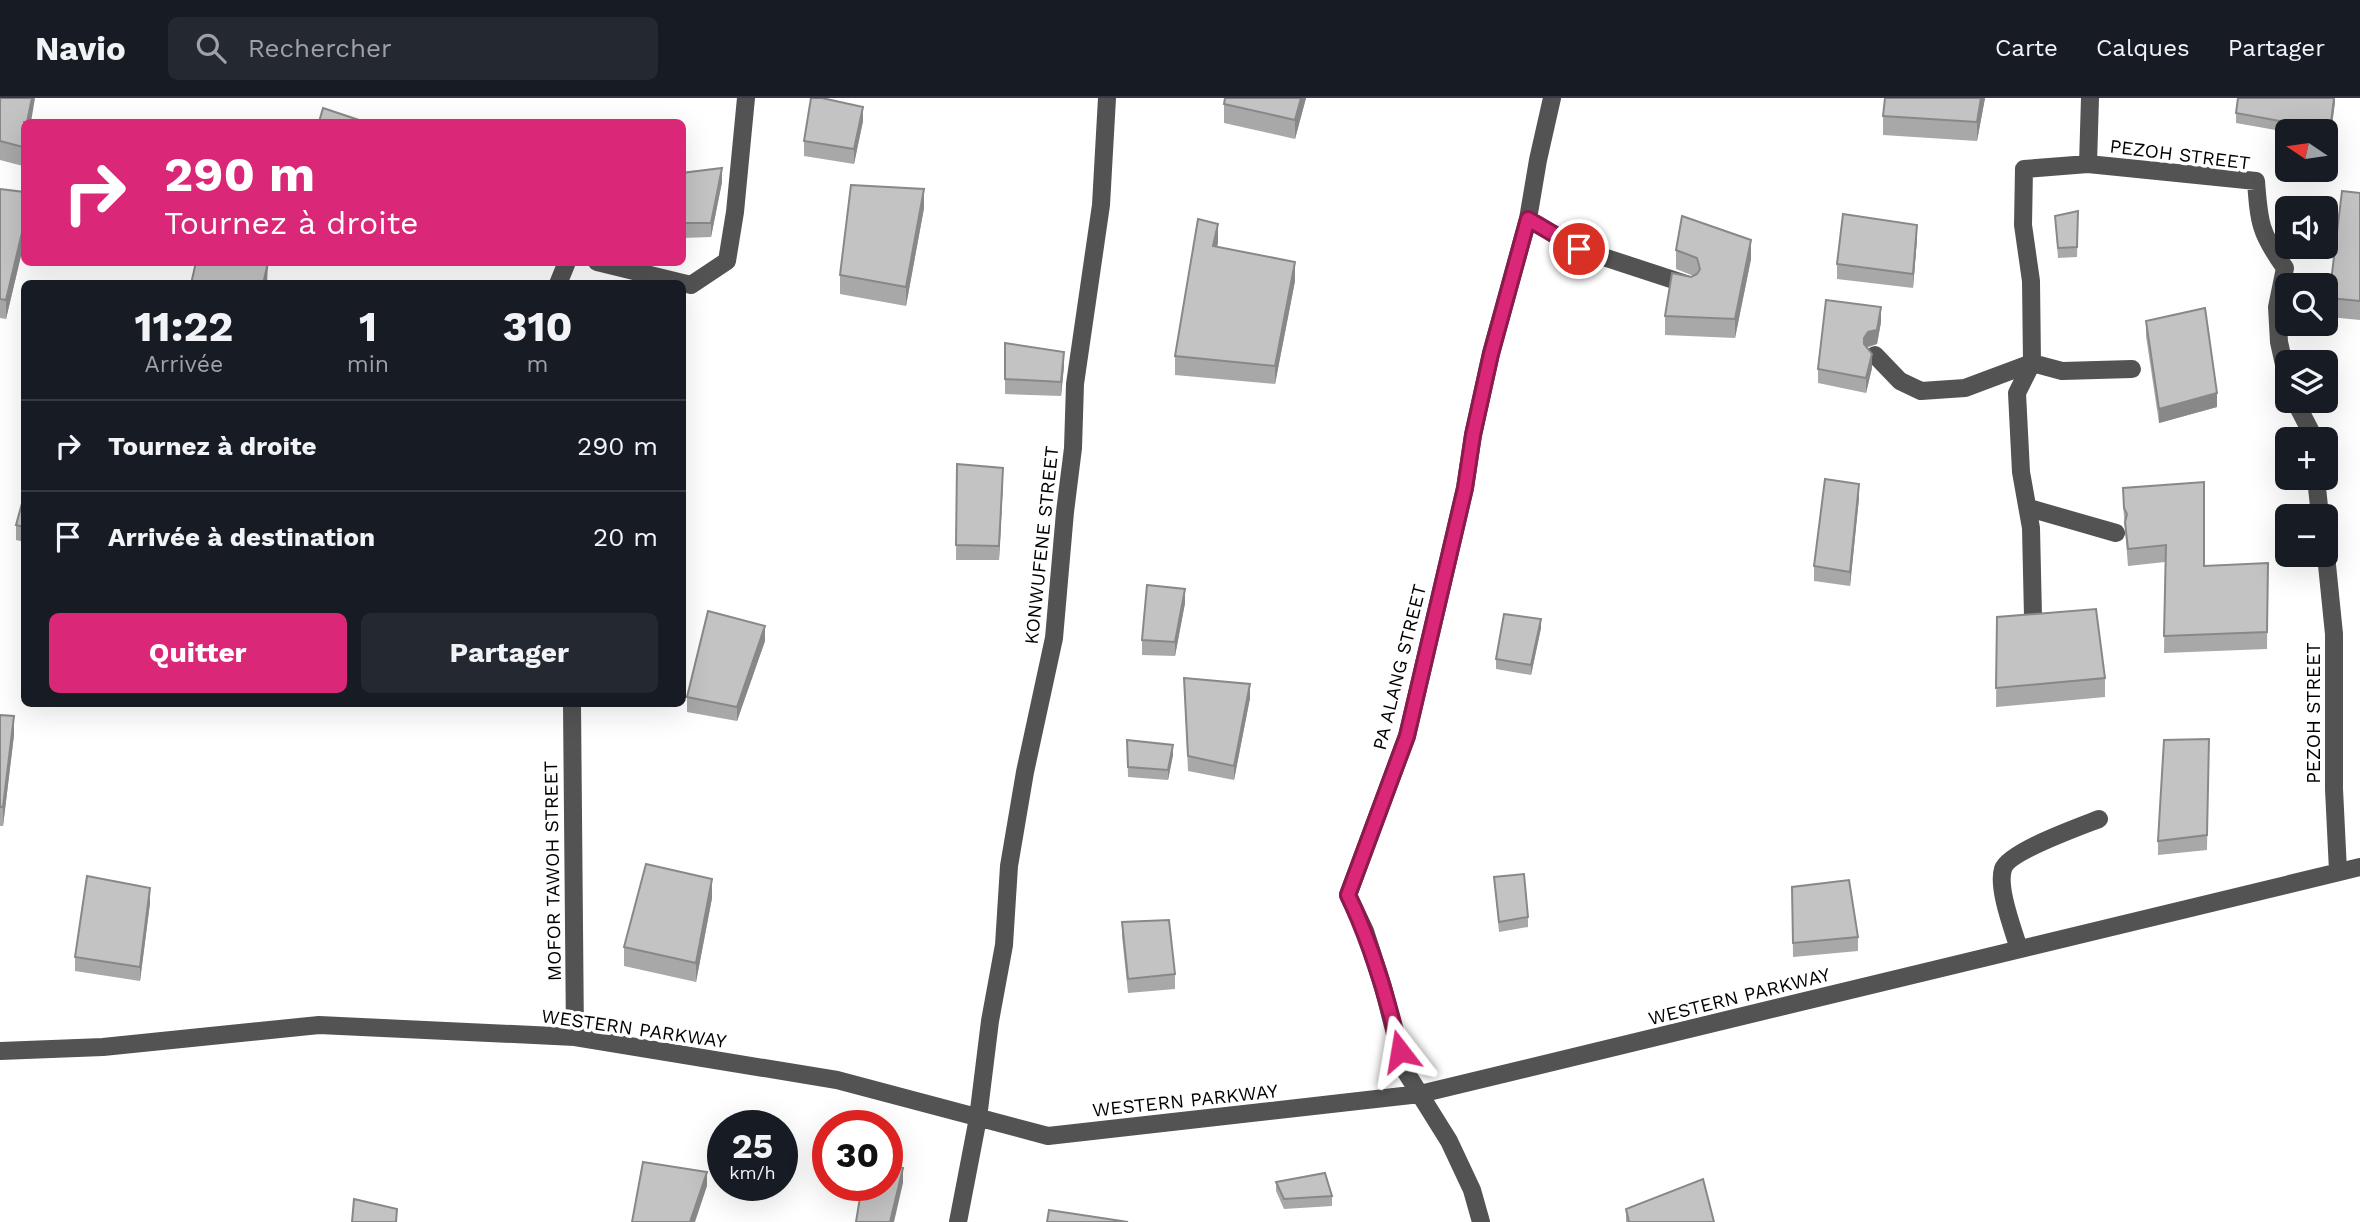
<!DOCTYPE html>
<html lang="fr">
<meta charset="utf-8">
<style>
body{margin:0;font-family:"Work Sans",sans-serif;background:#242831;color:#f1f3f6;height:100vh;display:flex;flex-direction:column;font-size:26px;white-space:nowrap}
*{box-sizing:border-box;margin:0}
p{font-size:23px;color:#9ea1a6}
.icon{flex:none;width:38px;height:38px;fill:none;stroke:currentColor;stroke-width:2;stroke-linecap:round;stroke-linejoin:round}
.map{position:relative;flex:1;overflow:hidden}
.details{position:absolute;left:21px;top:182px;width:665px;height:427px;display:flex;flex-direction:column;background:#171b24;border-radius:10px;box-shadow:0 7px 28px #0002}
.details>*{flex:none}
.hud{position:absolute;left:21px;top:21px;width:665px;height:147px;border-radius:10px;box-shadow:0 7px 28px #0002;background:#db2777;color:#fff;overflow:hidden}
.needle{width:46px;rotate:283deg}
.controls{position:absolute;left:2275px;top:21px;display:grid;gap:14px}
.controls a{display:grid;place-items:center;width:63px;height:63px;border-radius:10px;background:#171b24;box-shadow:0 7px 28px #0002;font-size:35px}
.speed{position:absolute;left:707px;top:1012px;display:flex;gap:14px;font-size:35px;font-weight:700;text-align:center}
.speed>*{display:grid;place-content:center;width:91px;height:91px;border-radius:50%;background:#171b24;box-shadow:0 7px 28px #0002;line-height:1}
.speed small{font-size:18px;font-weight:400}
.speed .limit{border:10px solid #d22;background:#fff;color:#111}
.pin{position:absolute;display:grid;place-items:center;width:60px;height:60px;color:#fff;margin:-30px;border:4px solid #fff;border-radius:50%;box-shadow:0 2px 7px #0007}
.me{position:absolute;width:77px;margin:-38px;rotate:346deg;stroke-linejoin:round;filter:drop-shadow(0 0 5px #0008)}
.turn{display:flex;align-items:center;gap:24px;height:147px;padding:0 28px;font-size:32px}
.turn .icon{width:91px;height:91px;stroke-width:2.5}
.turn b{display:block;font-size:49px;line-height:60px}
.eta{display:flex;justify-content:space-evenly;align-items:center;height:119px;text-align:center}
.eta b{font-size:42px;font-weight:700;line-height:49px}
.button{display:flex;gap:14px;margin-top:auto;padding:14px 28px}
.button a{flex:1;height:80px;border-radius:10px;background:#db2777;color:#fff;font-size:28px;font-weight:700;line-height:80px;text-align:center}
.button a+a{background:#242831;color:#f1f3f6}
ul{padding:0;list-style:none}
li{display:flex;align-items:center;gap:21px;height:91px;padding:0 28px;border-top:2px solid #363941}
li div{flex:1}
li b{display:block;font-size:26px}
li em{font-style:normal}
header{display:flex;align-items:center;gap:42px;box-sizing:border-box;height:98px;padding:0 35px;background:#171b24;border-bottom:2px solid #363941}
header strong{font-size:33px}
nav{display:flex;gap:38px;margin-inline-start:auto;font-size:24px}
.search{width:490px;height:63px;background:#242831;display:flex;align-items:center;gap:18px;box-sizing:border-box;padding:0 24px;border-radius:10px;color:#9ea1a6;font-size:26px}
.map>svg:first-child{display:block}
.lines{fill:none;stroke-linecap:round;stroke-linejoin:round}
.minor{stroke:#535353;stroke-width:18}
.wall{fill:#a8a8a8}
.shaded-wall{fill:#888}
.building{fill:#c3c3c3;stroke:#888;stroke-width:2}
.route-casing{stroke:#8e194d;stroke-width:18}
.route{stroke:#db2777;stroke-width:12}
.labels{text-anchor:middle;stroke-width:7;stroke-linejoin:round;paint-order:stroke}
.street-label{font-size:19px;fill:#000;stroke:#fff}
</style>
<header>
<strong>Navio</strong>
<div class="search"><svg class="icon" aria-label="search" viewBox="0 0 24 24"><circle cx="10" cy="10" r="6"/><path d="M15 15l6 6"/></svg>Rechercher</div>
<nav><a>Carte</a><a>Calques</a><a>Partager</a></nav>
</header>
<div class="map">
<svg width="2360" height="1124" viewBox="0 0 2360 1124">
<rect width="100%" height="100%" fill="#fff"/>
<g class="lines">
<path class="minor" d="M2090,0L2088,66L2256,83C2259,125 2260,135 2285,170L2277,209L2279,244L2287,280
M1528,121L1579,151L1689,187
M597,164L691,187L727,163L735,114L746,0
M558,186L567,164
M1875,257L1900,283L1921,293L1965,290L2032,265L2062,273L2132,271
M2295,303L2311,334L2312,341
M2316,380L2320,418
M2029,410L2116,435
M2326,457L2334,536V691L2338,773
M2033,519L2031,430L2021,374L2017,295L2032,265L2031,183L2023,127L2024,71L2088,66
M572,606L575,939
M2019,851C2013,831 1997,790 2003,771C2008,754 2081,728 2099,721
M0,953L103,949L319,927L575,939L837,982L1048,1038L1420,996L2360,769
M958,1124L978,1020L990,923L1004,847L1009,768L1025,674L1054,540L1065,414L1073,350L1075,286L1101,107L1107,0
M1481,1124L1472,1092L1449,1043L1404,971L1383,889L1365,833L1348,797L1407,638L1465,390L1473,337L1491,255L1528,121L1538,62L1552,0"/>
</g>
<path class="wall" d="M0,0L24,24V60L23,68L0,62Z
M1306,0L1295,41L1224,25V6Z
M1885,0H1985L1977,43L1883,37V18Z
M2335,0L2330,42L2326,41V33L2287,34L2236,25V15Z
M863,23L854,66L804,58V43Z
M682,75L722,84L711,139L682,140Z
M0,91L24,94V145L6,221L0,220Z
M2360,95V222L2329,219V200Z
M924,110L906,208L840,196V177Z
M2055,118L2078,123L2077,159L2058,160Z
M1917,141L1913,190L1837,181V166Z
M1218,145L1217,149L1295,183L1275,286L1175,277V258Z
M1676,152L1751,161L1735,240L1665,237V218L1691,179L1694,178L1676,171Z
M2146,223L2217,309L2159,325L2146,238Z
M1881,224L1877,246L1867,250L1872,270L1866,295L1818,285V271Z
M1005,245L1064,268L1061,298L1005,296Z
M957,366L1003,384L999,462H956Z
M2123,390L2204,468L2268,465L2267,551L2164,555L2165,464L2128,468L2125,430L2123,407Z
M24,398V444L16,442V427Z
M1859,400L1850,488L1814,483V468Z
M1185,505L1175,558L1142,557V542Z
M1997,519L2105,580V599L1996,609Z
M1541,530L1531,577L1496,571V561Z
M765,543L737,623L687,614V599Z
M1184,580L1250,600L1234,682L1188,673Z
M0,617L14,637L3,728H0Z
M2209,641L2207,752L2158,757V743Z
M1127,642L1173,657L1168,682L1128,679Z
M1494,779L1528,819V829L1499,834Z
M1792,789L1858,839V853L1793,859Z
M712,800L696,884L624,868V849Z
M150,805L140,883L75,873V859Z
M1122,824L1175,876V891L1128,895L1122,838Z
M1276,1084L1332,1098V1108L1284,1111L1276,1093Z
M1626,1111L1714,1124H1626Z"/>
<path class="shaded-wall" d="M32,0H35L31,24H27Z
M1301,0H1306L1295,41V22Z
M1981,0H1985L1977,43V24Z
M2334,0L2335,5L2330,42V32Z
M863,9V23L854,66V51Z
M24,41V60L23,68V49Z
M722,70V84L711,139V125Z
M924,91V110L906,208V189Z
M24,126V145L6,221V202Z
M1218,126V145L1213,167V148Z
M1917,127V141L1913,190V176Z
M1751,142V161L1735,240V221Z
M1295,164V183L1275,286V268Z
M268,165L267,186H263Z
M1881,209V224L1877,246L1868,248L1864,255V240Z
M1064,254V268L1061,298V284Z
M1872,256V270L1866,295V280Z
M2217,295V309L2159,325V311Z
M1003,370V384L999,462V448Z
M1859,386V400L1850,488V474Z
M1185,491V505L1175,558V544Z
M1541,521V530L1531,577V567Z
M765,528V543L737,623V609Z
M1250,586V600L1234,682V668Z
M14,618V637L3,728V709Z
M1173,647V657L1168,682V672Z
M712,781V800L696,884V865Z
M150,790V805L140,883V869Z
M903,1070V1085L894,1124H890Z
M707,1074V1088L695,1124H690Z"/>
<path class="building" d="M0,0H32L27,24H24V41L23,49L0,43Z
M811,0H822L863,9L854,51L804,43Z
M1225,0H1301L1295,22L1224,6Z
M1885,0H1981L1977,24L1883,18Z
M2238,0H2334L2330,32L2236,15Z
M323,10L365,24H319Z
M722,70L711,125H682V75Z
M851,87L924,91L906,189L840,177Z
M0,91L24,94V126L6,202L0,201Z
M2342,93L2360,95V203L2329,200Z
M2078,113L2077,149L2058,150L2055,118Z
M1843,116L1917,127L1913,176L1837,166Z
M1682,118L1751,142L1735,221L1665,218L1672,175L1691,179L1697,176L1700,171L1697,160L1676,152Z
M1198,121L1218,126L1213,148L1295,164L1275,268L1175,258Z
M196,164H267L268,165L263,186H191Z
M1826,202L1881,209L1877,232L1868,234L1864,240V246L1872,256L1866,280L1818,271Z
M2205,210L2217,295L2159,311L2146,223Z
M1005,245L1064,254L1061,284L1005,281Z
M957,366L1003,370L999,448L956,447Z
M1825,381L1859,386L1850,474L1814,468Z
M2204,384V468L2268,465L2267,534L2164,538L2166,447L2128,451L2125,424L2127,416L2124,410L2123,390Z
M24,398V429L16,427Z
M1147,487L1185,491L1175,544L1142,542Z
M2096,511L2105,580L1996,590L1997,519Z
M708,513L765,528L737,609L687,599Z
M1504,516L1541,521L1531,567L1496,561Z
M1184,580L1250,586L1234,668L1188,658Z
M0,617L14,618L3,709H0Z
M2209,641L2207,737L2158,743L2164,642Z
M1127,642L1173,647L1168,672L1128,669Z
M646,766L712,781L696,865L624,849Z
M1524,776L1528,819L1499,824L1494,779Z
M87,778L150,790L140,869L75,859Z
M1849,782L1858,839L1793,845L1792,789Z
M1169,822L1175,876L1128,881L1122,824Z
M643,1064L707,1074L690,1124H632Z
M887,1066L903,1070L890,1124H856L862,1087H887Z
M1325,1075L1332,1098L1284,1101L1276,1084Z
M1703,1081L1714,1124H1629L1626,1111Z
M354,1101L397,1111L396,1124H352Z
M1049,1112L1128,1124H1047Z"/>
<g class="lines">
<defs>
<path id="route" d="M1400,953C1387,899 1372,847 1348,797L1407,638L1465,390L1473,337L1491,256L1528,121L1579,151"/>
</defs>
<use href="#route" class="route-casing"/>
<use href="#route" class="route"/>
</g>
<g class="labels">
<g class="street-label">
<text transform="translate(2180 56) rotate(7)" y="7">PEZOH STREET</text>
<text transform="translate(1041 447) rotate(-84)" y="7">KONWUFENE STREET</text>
<text transform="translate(1399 569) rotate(-76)" y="7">PA ALANG STREET</text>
<text transform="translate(2313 615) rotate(-90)" y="7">PEZOH STREET</text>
<text transform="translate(552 773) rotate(-91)" y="7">MOFOR TAWOH STREET</text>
<text transform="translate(1739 898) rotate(-14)" y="7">WESTERN PARKWAY</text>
<text transform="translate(634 930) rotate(8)" y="7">WESTERN PARKWAY</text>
<text transform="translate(1185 1002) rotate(-6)" y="7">WESTERN PARKWAY</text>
</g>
</g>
</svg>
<div class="controls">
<a><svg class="needle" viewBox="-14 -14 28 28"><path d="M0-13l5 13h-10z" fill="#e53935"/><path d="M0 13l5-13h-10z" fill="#9ea1a6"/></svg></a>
<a><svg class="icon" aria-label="sound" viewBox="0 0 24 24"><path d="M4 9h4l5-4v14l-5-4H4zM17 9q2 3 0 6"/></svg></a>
<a><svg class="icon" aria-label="search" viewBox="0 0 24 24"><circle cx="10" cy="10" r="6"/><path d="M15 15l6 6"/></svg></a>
<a><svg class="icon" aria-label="layers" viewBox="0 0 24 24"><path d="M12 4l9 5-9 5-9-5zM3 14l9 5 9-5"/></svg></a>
<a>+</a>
<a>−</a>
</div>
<div class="speed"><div>25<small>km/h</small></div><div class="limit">30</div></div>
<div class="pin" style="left:1579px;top:151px;background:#d93025"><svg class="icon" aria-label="arrive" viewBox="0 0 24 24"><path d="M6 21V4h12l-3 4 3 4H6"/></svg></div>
<svg class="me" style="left:1400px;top:953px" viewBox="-20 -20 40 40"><path d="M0-17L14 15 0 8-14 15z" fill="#db2777" stroke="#fff" stroke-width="4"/></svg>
<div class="hud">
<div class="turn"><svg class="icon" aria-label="right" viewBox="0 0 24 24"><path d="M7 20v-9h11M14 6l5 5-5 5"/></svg><div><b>290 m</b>Tournez à droite</div></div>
</div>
<section class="details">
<div class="eta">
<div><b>11:22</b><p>Arrivée</p></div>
<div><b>1</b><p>min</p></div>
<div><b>310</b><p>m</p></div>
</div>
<ul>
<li><svg class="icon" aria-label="right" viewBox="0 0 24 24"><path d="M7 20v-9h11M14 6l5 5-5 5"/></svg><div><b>Tournez à droite</b></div><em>290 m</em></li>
<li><svg class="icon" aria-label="arrive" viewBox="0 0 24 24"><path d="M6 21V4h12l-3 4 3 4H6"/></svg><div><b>Arrivée à destination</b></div><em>20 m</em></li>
</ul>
<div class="button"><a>Quitter</a><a>Partager</a></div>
</section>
</div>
